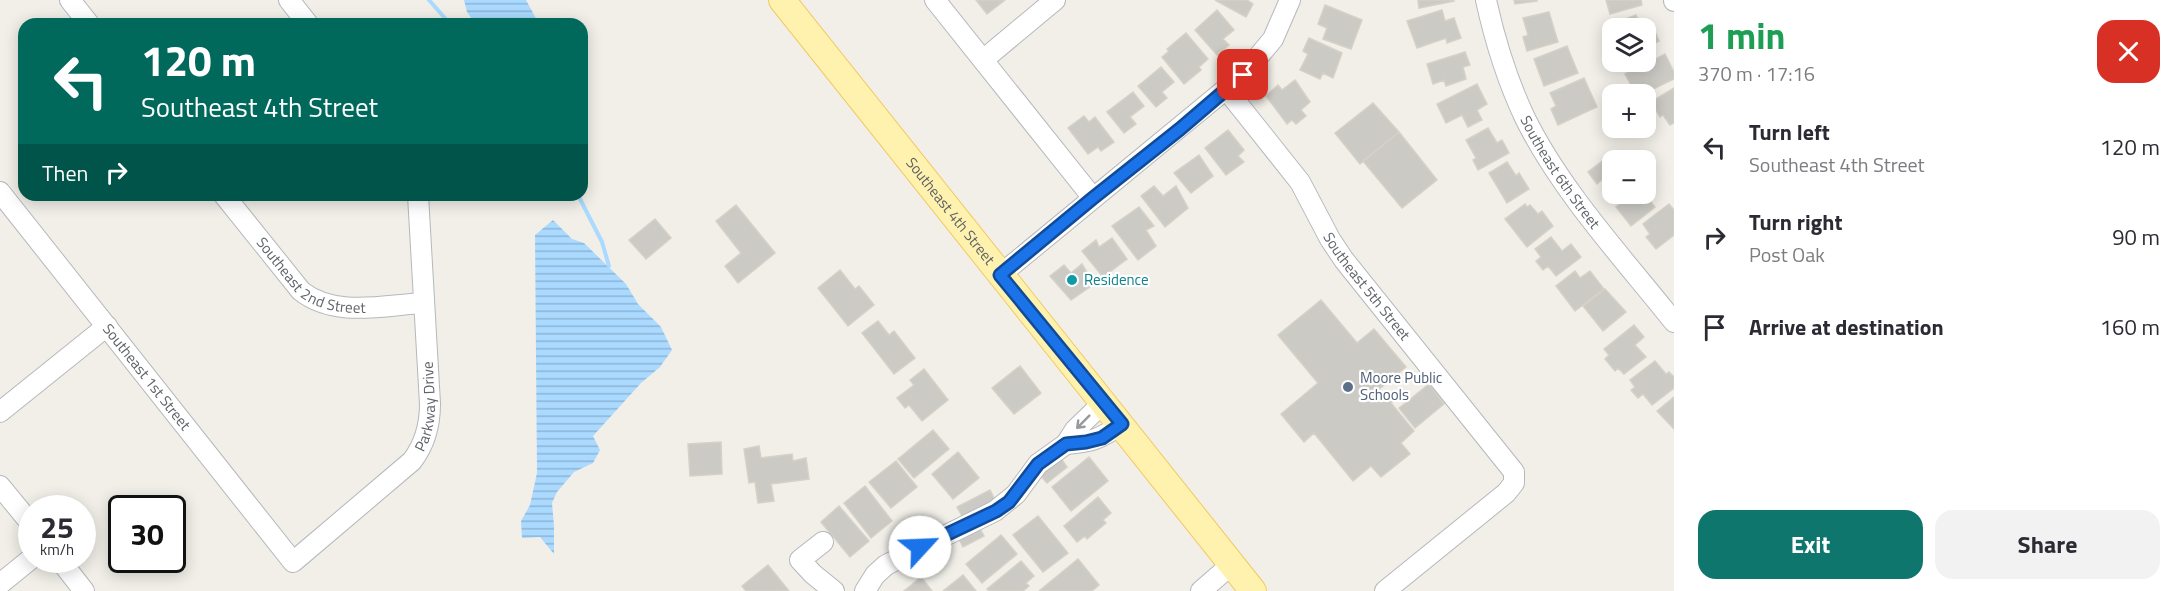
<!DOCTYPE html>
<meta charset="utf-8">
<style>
body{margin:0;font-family:"Titillium Web",sans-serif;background:#f2f2f3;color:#2b2b33;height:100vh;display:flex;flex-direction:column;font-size:22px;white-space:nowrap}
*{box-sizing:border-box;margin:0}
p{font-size:20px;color:#7c7c81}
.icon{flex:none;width:33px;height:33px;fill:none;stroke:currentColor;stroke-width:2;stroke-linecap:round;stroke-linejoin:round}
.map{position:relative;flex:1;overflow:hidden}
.details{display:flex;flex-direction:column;background:#fff;width:510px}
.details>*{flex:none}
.top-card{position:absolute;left:18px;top:18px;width:570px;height:183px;border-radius:18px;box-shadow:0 3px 15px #0003;background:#00695c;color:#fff;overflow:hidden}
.fabs{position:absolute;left:1602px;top:18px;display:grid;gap:12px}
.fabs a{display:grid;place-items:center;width:54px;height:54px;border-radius:12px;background:#fff;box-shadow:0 3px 15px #0003;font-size:30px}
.speed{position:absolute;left:18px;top:495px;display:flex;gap:12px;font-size:30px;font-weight:700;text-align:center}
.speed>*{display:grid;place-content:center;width:78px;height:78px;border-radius:50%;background:#fff;box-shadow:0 3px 15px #0003;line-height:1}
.speed small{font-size:15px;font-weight:400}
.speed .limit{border:3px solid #111;border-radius:9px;background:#fff;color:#111}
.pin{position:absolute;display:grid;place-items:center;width:51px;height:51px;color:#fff;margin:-26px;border-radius:12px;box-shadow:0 3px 9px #0006}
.me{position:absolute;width:66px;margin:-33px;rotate:65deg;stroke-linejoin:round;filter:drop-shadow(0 0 4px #0008)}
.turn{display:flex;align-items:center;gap:21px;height:126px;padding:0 24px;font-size:27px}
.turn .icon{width:78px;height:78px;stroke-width:2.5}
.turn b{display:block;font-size:42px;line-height:51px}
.then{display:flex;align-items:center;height:57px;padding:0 24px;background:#0003;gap:12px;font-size:22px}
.round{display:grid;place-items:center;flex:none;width:63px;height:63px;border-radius:18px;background:#f2f2f3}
.head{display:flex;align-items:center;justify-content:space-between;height:102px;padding:0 24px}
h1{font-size:36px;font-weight:700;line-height:45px;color:#1e9e55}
.cta{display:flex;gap:12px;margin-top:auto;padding:12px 24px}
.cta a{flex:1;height:69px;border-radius:18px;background:#0f766e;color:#fff;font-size:24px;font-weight:700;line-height:69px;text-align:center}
.cta a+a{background:#f2f2f3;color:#2b2b33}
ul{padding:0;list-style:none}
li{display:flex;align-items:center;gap:18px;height:90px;padding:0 24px}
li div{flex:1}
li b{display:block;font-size:22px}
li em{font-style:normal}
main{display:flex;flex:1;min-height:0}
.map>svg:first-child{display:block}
.water{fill:url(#water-rules)}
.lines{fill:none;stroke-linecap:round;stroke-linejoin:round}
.stream{stroke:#aadaff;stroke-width:4}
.building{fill:#cccac5;stroke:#d6d1c6;stroke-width:1.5}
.minor-casing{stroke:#b5b8bc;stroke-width:22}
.major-casing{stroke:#f2c960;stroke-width:28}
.minor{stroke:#fff;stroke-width:20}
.major{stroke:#fff2af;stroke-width:26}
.oneway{stroke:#979a9d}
.route-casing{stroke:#114b97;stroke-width:15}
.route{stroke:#1a73e8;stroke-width:10}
.culture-dot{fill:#0f9aa8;stroke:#fff;stroke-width:2}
.service-dot{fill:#5c6f8a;stroke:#fff;stroke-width:2}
.labels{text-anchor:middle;stroke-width:4.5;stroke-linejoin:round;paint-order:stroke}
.street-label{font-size:15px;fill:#5f6368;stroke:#fff}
.culture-label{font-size:15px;fill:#0d838f;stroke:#fff;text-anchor:start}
.service-label{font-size:15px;fill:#4e5e75;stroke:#fff;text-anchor:start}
</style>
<main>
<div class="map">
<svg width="1674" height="591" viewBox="0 0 1674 591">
<defs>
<pattern id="water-rules" width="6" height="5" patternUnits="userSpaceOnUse" patternTransform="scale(1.5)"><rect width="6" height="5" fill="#aadaff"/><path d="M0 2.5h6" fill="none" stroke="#8eb4d2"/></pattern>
</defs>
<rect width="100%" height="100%" fill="#f1efe8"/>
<path class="water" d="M464,0H526L539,24H475L467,12Z
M553,220L572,239L584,243L626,284L638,304L661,327L672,350L660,367L641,383L593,436L600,450L593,463L574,472L557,492L552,503L554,526V554L540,537L522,538L521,521L530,505L537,473L535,235Z"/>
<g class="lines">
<path class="stream" d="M429,0L450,24
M578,195L602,242L609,266"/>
</g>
<path class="building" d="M976,0H1005L987,14Z
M1215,0H1247L1253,4L1246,17Z
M1418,0H1453L1454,1L1419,8Z
M1514,0H1537V1L1515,4Z
M1606,0H1641L1642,5L1610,14Z
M1325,5L1362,20L1351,49L1323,39L1327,28L1318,24Z
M1217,10L1234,30L1223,39L1229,45L1217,55L1195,30Z
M1442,10L1445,21L1454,18L1461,38L1447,43L1446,38L1417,48L1407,21Z
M1549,12L1558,42L1527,51L1523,37L1528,35L1523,18Z
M1636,15L1641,26L1651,22L1659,41L1646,47V28H1617L1615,23Z
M1186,33L1208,59L1199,67L1201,70L1184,84L1162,57L1169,51L1167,49Z
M1309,38L1342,53L1333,78L1323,73L1320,79L1300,70L1308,54L1303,51Z
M1567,46L1578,73L1544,86L1534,59Z
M1651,50L1656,59L1665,54L1674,72V79L1643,94H1636L1625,74L1630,71L1626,63L1646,62V53Z
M1465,52L1470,65L1463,67L1466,79L1446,86L1444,80L1433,84L1427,64Z
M1161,67L1174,82L1162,92L1167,98L1156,107L1138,86Z
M1584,78L1597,107L1558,125L1551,109L1556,106L1550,93Z
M1295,80L1310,102L1301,110L1306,116L1296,124L1292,120L1287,124L1266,96L1278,85L1282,90Z
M1477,84L1487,104L1477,110L1482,120L1468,127L1462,115L1446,123L1437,104Z
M1674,88V123L1670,125L1663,115L1660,117L1651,102Z
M1133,92L1144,106L1130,117L1136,124L1124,133L1107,112Z
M1373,103L1399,132L1360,164L1335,133Z
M1084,116L1089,122L1095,117L1114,142L1101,151L1098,147L1088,154L1068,128Z
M1488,128L1497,143L1502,140L1509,153L1478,170L1473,160L1476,158L1466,140Z
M1228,130L1244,150L1238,156L1244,162L1226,175L1205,148Z
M1399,132L1437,180L1402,208L1363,161Z
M1614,152L1620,160H1612L1611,193L1605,184L1609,182L1605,177L1597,184L1588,172Z
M1199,155L1213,176L1191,193L1174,173Z
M1507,162L1516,176L1519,173L1529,189L1507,203L1489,173Z
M1154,186L1163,196L1176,186L1188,208L1165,227L1141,196Z
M1619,194H1645L1655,207L1631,226L1616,207L1620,204L1614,197Z
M1525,204L1527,207L1530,205L1538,214L1542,211L1553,226L1527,247L1505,219Z
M1669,204L1674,210V235L1656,249L1646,237L1650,234L1643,224Z
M736,205L775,253L738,283L725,266L741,253L716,221Z
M1139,207L1154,226L1146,230L1156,246L1138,260L1112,226Z
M655,219L671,238L646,259L629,240Z
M1551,237L1562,251L1571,244L1581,257L1556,276L1548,266L1543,270L1536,261L1541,257L1535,249Z
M1112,238L1127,259L1103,277L1082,251L1096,240L1099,247Z
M1082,264L1094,284L1071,300L1050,276L1064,265L1071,273Z
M840,270L855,289L859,286L874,305L848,326L818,288Z
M1575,271L1580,278L1590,271L1604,289L1575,311L1556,286Z
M1605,289L1626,312L1603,331L1583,306Z
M1321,300L1357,343L1374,329L1406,367L1377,391L1384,400L1390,395L1394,401L1391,403L1414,431L1401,443L1410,454L1381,477L1371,466L1353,481L1314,433L1304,442L1281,414L1318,383L1278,335Z
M878,321L889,335L894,331L915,358L894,374L862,333Z
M1634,325L1644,337L1635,345L1646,357L1624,374L1618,368L1615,371L1605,359L1609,355L1604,349Z
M1655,361L1666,374L1669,372L1674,377V388L1652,405L1643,394L1638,398L1631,390L1635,387L1630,380Z
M1020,366L1041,393L1014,414L992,388Z
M924,369L948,400L922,421L909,405L905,408L897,398L914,385L910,380Z
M1429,384L1444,404L1415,428L1399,408Z
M1674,397V429L1657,411Z
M933,430L949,449L914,478L898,459Z
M721,442L722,474L690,476L688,444Z
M759,446L761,458L792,454L793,461L806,458L809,479L771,484L774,501L758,503L755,482L749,483L744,449Z
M958,452L979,478L953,499L932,474Z
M1060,457L1067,467L1047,483L1039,474Z
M1089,457L1108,481L1071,511L1052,487Z
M896,461L917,487L891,508L869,482Z
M865,486L892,521L871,538L844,503Z
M990,490L996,502L963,518L957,507Z
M1098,497L1111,513L1103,520L1106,523L1087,539L1085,536L1077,542L1064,526Z
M839,506L869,541L850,557L821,522Z
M1038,516L1068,553L1043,572L1013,535Z
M979,527L984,536L963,547L958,537Z
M1001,535L1017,554L982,583L966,564Z
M1078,559L1099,585L1092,591H1039Z
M1021,561L1034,576L1026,583L1029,586L1023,591H989L987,589Z
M768,565L789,591H746L742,586Z
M963,575L976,591H943Z
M921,577L932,591H904Z"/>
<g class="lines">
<defs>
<g id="minor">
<path d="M70,0L89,24"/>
<path d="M289,0L308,24"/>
<path d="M935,0L1093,198"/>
<path id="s1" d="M1486,0C1495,41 1507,80 1525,118C1561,191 1623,258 1674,322"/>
<path d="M1674,0V1"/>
<path d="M983,60L1055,0"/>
<path id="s2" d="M1226,89L1300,182L1330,239L1344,260L1514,472V483L1506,493L1385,591"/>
<path id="s3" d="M0,192L293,562L412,461C425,444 430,426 430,404L418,195"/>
<path id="s4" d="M224,195L301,291C335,318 384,305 424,303"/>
<path d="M1000,275L1243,75L1273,39L1290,0"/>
<path d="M0,412L107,326"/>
<path d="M1066,444C1092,442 1100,439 1122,424"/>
<path d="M0,486L32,525"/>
<path d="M823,542L800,560L813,574L834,591"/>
<path d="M60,560L84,591"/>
<path d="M0,584L32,558"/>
<path d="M865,591L875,575L886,565L995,511L1016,494L1038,464L1066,444L1075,430L1104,402"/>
<path d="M1201,591L1232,564"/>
</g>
<g id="major">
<path id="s5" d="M782,0L1253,591"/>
</g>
</defs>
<use href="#minor" class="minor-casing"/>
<use href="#major" class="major-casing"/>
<use href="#minor" class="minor"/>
<use href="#major" class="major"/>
</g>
<defs><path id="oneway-shaft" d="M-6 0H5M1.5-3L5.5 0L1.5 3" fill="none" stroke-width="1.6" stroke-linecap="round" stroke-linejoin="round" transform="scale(1.5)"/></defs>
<use class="oneway" href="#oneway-shaft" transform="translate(1083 422) rotate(135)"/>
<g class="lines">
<defs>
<path id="route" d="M920,547L996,511L1009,502L1038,464L1066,444L1086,442L1102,438L1122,424L1000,275L1093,198L1180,129L1243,75"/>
</defs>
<use href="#route" class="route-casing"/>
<use href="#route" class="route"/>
</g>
<circle class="culture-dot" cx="1072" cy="280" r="6"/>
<circle class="service-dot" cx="1348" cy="387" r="6"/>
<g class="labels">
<g class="street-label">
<text dy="5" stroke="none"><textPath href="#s1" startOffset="189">Southeast 6th Street</textPath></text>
<text dy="5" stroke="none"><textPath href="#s5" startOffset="270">Southeast 4th Street</textPath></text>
<text dy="5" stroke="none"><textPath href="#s4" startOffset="124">Southeast 2nd Street</textPath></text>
<text dy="5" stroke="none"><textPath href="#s2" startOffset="243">Southeast 5th Street</textPath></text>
<text dy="5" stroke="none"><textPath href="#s3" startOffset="236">Southeast 1st Street</textPath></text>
<text dy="5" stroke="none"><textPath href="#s3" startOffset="686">Parkway Drive</textPath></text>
</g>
<g class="culture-label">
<text x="1084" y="285">Residence</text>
</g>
<g class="service-label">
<text x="1360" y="383">Moore Public<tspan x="1360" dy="17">Schools</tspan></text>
</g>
</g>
</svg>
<div class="fabs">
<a><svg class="icon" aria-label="layers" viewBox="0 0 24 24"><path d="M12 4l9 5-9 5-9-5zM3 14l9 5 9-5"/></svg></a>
<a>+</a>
<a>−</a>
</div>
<div class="speed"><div>25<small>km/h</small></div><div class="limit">30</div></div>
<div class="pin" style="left:1243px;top:75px;background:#d93025"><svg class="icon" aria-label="arrive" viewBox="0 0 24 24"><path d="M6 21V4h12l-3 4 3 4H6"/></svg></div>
<svg class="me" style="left:920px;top:547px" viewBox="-20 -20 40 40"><circle r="19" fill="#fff"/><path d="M0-13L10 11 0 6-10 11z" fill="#1a73e8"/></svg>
<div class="top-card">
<div class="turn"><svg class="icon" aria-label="left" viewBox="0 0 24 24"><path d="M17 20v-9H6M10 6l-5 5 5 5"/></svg><div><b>120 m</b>Southeast 4th Street</div></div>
<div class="then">Then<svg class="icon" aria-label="right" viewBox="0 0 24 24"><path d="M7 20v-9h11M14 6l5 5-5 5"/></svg></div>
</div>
</div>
<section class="details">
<div class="head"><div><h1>1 min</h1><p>370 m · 17:16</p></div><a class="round" style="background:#d93025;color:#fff"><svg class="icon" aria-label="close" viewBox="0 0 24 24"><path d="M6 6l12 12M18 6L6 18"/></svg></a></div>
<ul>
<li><svg class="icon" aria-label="left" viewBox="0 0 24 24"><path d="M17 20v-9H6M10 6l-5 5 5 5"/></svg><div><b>Turn left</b><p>Southeast 4th Street</p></div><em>120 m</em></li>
<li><svg class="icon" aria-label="right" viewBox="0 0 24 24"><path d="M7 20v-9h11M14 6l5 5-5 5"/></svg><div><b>Turn right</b><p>Post Oak</p></div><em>90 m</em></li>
<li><svg class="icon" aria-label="arrive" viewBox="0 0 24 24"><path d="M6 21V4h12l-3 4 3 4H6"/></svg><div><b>Arrive at destination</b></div><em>160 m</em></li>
</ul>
<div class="cta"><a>Exit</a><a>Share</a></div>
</section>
</main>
